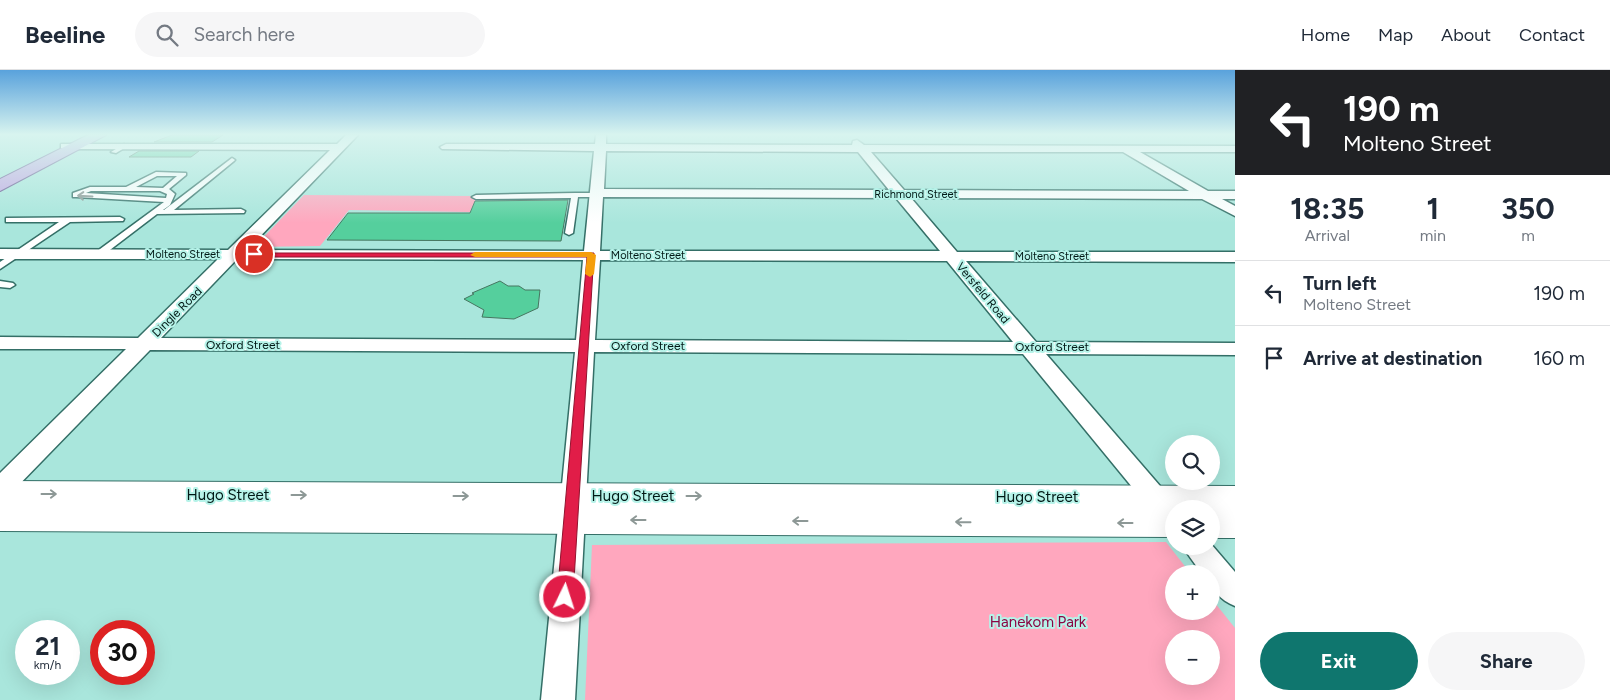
<!DOCTYPE html>
<meta charset="utf-8">
<style>
body{margin:0;font-family:Figtree,sans-serif;background:#f6f6f7;color:#1f2937;height:100vh;display:flex;flex-direction:column;font-size:19px;white-space:nowrap}
*{box-sizing:border-box;margin:0}
p{font-size:16px;color:#747a83}
.icon{flex:none;width:28px;height:28px;fill:none;stroke:currentColor;stroke-width:2;stroke-linecap:round;stroke-linejoin:round}
.map{position:relative;flex:1;overflow:hidden}
.drawer{display:flex;flex-direction:column;background:#fff;width:375px}
.drawer>*{flex:none}
.banner{background:#202124;color:#fff;overflow:hidden}
.buttons{position:absolute;left:1165px;top:365px;display:grid;gap:10px}
.buttons a{display:grid;place-items:center;width:55px;height:55px;border-radius:50%;background:#fff;box-shadow:0 5px 20px #0002;font-size:25px}
.speed{position:absolute;left:15px;top:550px;display:flex;gap:10px;font-size:25px;font-weight:700;text-align:center}
.speed>*{display:grid;place-content:center;width:65px;height:65px;border-radius:50%;background:#fff;box-shadow:0 5px 20px #0002;line-height:1}
.speed small{font-size:12px;font-weight:400}
.speed .limit{border:8px solid #d22;background:#fff;color:#111}
.pin{position:absolute;display:grid;place-items:center;width:42px;height:42px;color:#fff;margin:-21px;border:2px solid #fff;border-radius:50%;box-shadow:0 1px 5px #0007}
.me{position:absolute;width:55px;margin:-28px;rotate:4deg;stroke-linejoin:round;filter:drop-shadow(0 0 4px #0008)}
.turn{display:flex;align-items:center;gap:18px;height:105px;padding:0 25px;font-size:22px}
.turn .icon{width:65px;height:65px;stroke-width:2.5}
.turn b{display:block;font-size:35px;line-height:42px}
.eta{display:flex;justify-content:space-evenly;align-items:center;height:85px;text-align:center}
.eta b{font-size:30px;font-weight:700;line-height:35px}
.primary-button{display:flex;gap:10px;margin-top:auto;padding:10px 25px}
.primary-button a{flex:1;height:58px;border-radius:30px;background:#0f766e;color:#fff;font-size:20px;font-weight:700;line-height:58px;text-align:center}
.primary-button a+a{background:#f6f6f7;color:#1f2937}
ul{padding:0;list-style:none}
li{display:flex;align-items:center;gap:15px;height:65px;padding:0 25px;border-top:1px solid #e0e1e3}
li div{flex:1}
li b{display:block;font-size:19px}
li em{font-style:normal}
header{display:flex;align-items:center;gap:30px;box-sizing:border-box;height:70px;padding:0 25px;background:#fff;border-bottom:1px solid #e0e1e3}
header strong{font-size:24px}
nav{display:flex;gap:28px;margin-inline-start:auto;font-size:18px}
.search{width:350px;height:45px;background:#f6f6f7;display:flex;align-items:center;gap:12px;box-sizing:border-box;padding:0 18px;border-radius:28px;color:#747a83;font-size:19px}
main{display:flex;flex:1;min-height:0}
.map>svg:first-child{display:block}
.green{fill:#ffa7be;fill-rule:evenodd}
.building{fill:#55cf9d;stroke:#467660}
.lines{fill:none;stroke-linecap:round;stroke-linejoin:round}
.service-casing{stroke:#346f67;stroke-width:3}
.minor-casing{stroke:#346f67;stroke-width:3}
.tertiary-casing{stroke:#346f67;stroke-width:2}
.primary-casing{stroke:#65528f;stroke-width:2}
.service{fill:#fff;fill-rule:evenodd}
.minor{fill:#fff;fill-rule:evenodd}
.tertiary{fill:#fff;fill-rule:evenodd}
.primary{fill:#c3a9e3;fill-rule:evenodd}
.oneway{stroke:#8d9896}
.route{fill:#e11d48;stroke:#92132f}
.slow{fill:#f59e0b}
.labels{text-anchor:middle;stroke-width:4;stroke-linejoin:round;paint-order:stroke}
.far-street-label{font-size:11px;fill:#021916;stroke:#b6f3e9}
.street-label{font-size:12px;fill:#021916;stroke:#b6f3e9}
.near-street-label{font-size:15px;fill:#021916;stroke:#b6f3e9}
.near-park-label{font-size:15px;fill:#8b0643;stroke:#b6f3e9}
</style>
<header>
<strong>Beeline</strong>
<div class="search"><svg class="icon" aria-label="search" viewBox="0 0 24 24"><circle cx="10" cy="10" r="6"/><path d="M15 15l6 6"/></svg>Search here</div>
<nav><a>Home</a><a>Map</a><a>About</a><a>Contact</a></nav>
</header>
<main>
<div class="map">
<svg width="1235" height="630" viewBox="0 0 1235 630">
<rect width="100%" height="100%" fill="#a9e6dc"/>
<path class="green" d="M304,125L477,126L470,142L349,140L320,176L254,177Z
M1166,472L1191,504H1174V541H1211V528L1235,558V630H585L592,475ZM1174,569H1211V606H1174Z"/>
<path class="building" d="M172,65H223L212,72H154Z
M139,81H199L191,87H129Z
M568,130L561,171L327,170L348,143H470L475,131Z
M500,211L508,216H519L525,220H540L538,238L514,249L482,247L484,240L464,229L474,224L472,223Z"/>
<g class="lines">
<defs>
<path id="service" d="M124,74L127,76L126,77L116,83L111,82Z
M232,88L235,90L234,91L174,140L241,139L245,141L244,143L157,144L102,186H96V182L164,132L76,127H73V123L90,117H126L156,102L186,103V105L169,119L175,124L170,135L163,140H164ZM157,106H177L163,118L136,117ZM91,121H160L167,124L166,128L86,123Z
M575,123H596L600,125L596,127H578L573,163L569,165L565,163L571,128L476,129L472,127L476,125Z
M120,147L124,149L123,151L70,152L0,199V192L59,152H6V148Z
M0,211L13,213L15,215L10,218L0,217Z"/>
<path id="minor" d="M346,65H358L247,180L584,181L594,81L442,79L440,77L446,74H595L596,65H606V74L852,75L853,71L857,70L864,75L1235,76V82H1140L1208,121H1235V129H1222L1235,136V146L1202,129L911,128L957,182H1235V192L966,191L1036,272L1235,273V285L1046,284L1173,431L1177,439H1174L1173,445L1164,448L1155,445L1023,284L594,282L575,630H541L575,282L150,280L9,425L0,427V403L126,279H0V267L138,268L218,189H0V179L228,180L330,80L65,79L61,78V74H337ZM606,81L858,82L889,120L604,119ZM871,82H1123L1189,121L904,120ZM603,127L896,128L940,181H600ZM237,189L583,190L576,270L161,268ZM600,190L947,191L1013,272L595,270Z
M1211,474L1235,502V536C1220,530 1211,520 1211,504H1202L1182,476H1211Z"/>
<path id="tertiary" d="M0,411L1235,416V468H1211V439H1174V467L0,461Z"/>
<path id="primary" d="M88,65H106L0,121V109Z"/>
</defs>
<use href="#service" class="service-casing"/>
<use href="#minor" class="minor-casing"/>
<use href="#tertiary" class="tertiary-casing"/>
<use href="#primary" class="primary-casing"/>
<use href="#service" class="service"/>
<use href="#minor" class="minor"/>
<use href="#tertiary" class="tertiary"/>
<use href="#primary" class="primary"/>
</g>
<defs><path id="oneway-shaft" d="M-6 0H5M1.5-3L5.5 0L1.5 3" fill="none" stroke-width="1.6" stroke-linecap="round" stroke-linejoin="round" transform="scale(1.25)"/></defs>
<g class="oneway">
<use href="#oneway-shaft" transform="translate(85 126) rotate(-177)"/>
<use href="#oneway-shaft" transform="translate(49 424)"/>
<use href="#oneway-shaft" transform="translate(299 425)"/>
<use href="#oneway-shaft" transform="translate(461 426)"/>
<use href="#oneway-shaft" transform="translate(694 426)"/>
<use href="#oneway-shaft" transform="translate(638 450) rotate(-180)"/>
<use href="#oneway-shaft" transform="translate(800 451) rotate(-180)"/>
<use href="#oneway-shaft" transform="translate(963 452) rotate(-179)"/>
<use href="#oneway-shaft" transform="translate(1125 453) rotate(-180)"/>
</g>
<linearGradient id="sky" x2="0" y2="1"><stop stop-color="#59a2dc"/><stop offset="0.42" stop-color="#d8f4ef"/><stop offset="1" stop-color="#d8f4ef" stop-opacity="0"/></linearGradient>
<rect width="1235" height="153" fill="url(#sky)"/>
<path class="route" d="M251,183H594L573,527L571,532L565,534L559,532L557,527L587,187H254L251,186Z"/>
<path class="slow" d="M591,182L596,185L594,204L590,207L585,204L587,187H475L470,185L475,182Z"/>
<g class="labels">
<g class="far-street-label">
<text x="916" y="128">Richmond Street</text>
<text x="183" y="188">Molteno Street</text>
<text x="648" y="189">Molteno Street</text>
<text x="1052" y="190">Molteno Street</text>
</g>
<g class="street-label">
<text transform="translate(983 223) rotate(50)" y="4">Versfeld Road</text>
<text transform="translate(177 242) rotate(-45)" y="4">Dingle Road</text>
<text x="243" y="279">Oxford Street</text>
<text x="648" y="280">Oxford Street</text>
<text x="1052" y="281">Oxford Street</text>
</g>
<g class="near-street-label">
<text x="228" y="430">Hugo Street</text>
<text x="633" y="431">Hugo Street</text>
<text x="1037" y="432">Hugo Street</text>
</g>
<g class="near-park-label">
<text x="1038" y="557">Hanekom Park</text>
</g>
</g>
</svg>
<div class="buttons">
<a><svg class="icon" aria-label="search" viewBox="0 0 24 24"><circle cx="10" cy="10" r="6"/><path d="M15 15l6 6"/></svg></a>
<a><svg class="icon" aria-label="layers" viewBox="0 0 24 24"><path d="M12 4l9 5-9 5-9-5zM3 14l9 5 9-5"/></svg></a>
<a>+</a>
<a>−</a>
</div>
<div class="speed"><div>21<small>km/h</small></div><div class="limit">30</div></div>
<div class="pin" style="left:254px;top:184px;background:#d93025"><svg class="icon" aria-label="arrive" viewBox="0 0 24 24"><path d="M6 21V4h12l-3 4 3 4H6"/></svg></div>
<svg class="me" style="left:565px;top:527px" viewBox="-20 -20 40 40"><circle r="17" fill="#e11d48" stroke="#fff" stroke-width="3"/><path d="M0-11L8 9 0 5-8 9z" fill="#fff"/></svg>
</div>
<section class="drawer">
<div class="banner">
<div class="turn"><svg class="icon" aria-label="left" viewBox="0 0 24 24"><path d="M17 20v-9H6M10 6l-5 5 5 5"/></svg><div><b>190 m</b>Molteno Street</div></div>
</div>
<div class="eta">
<div><b>18:35</b><p>Arrival</p></div>
<div><b>1</b><p>min</p></div>
<div><b>350</b><p>m</p></div>
</div>
<ul>
<li><svg class="icon" aria-label="left" viewBox="0 0 24 24"><path d="M17 20v-9H6M10 6l-5 5 5 5"/></svg><div><b>Turn left</b><p>Molteno Street</p></div><em>190 m</em></li>
<li><svg class="icon" aria-label="arrive" viewBox="0 0 24 24"><path d="M6 21V4h12l-3 4 3 4H6"/></svg><div><b>Arrive at destination</b></div><em>160 m</em></li>
</ul>
<div class="primary-button"><a>Exit</a><a>Share</a></div>
</section>
</main>
